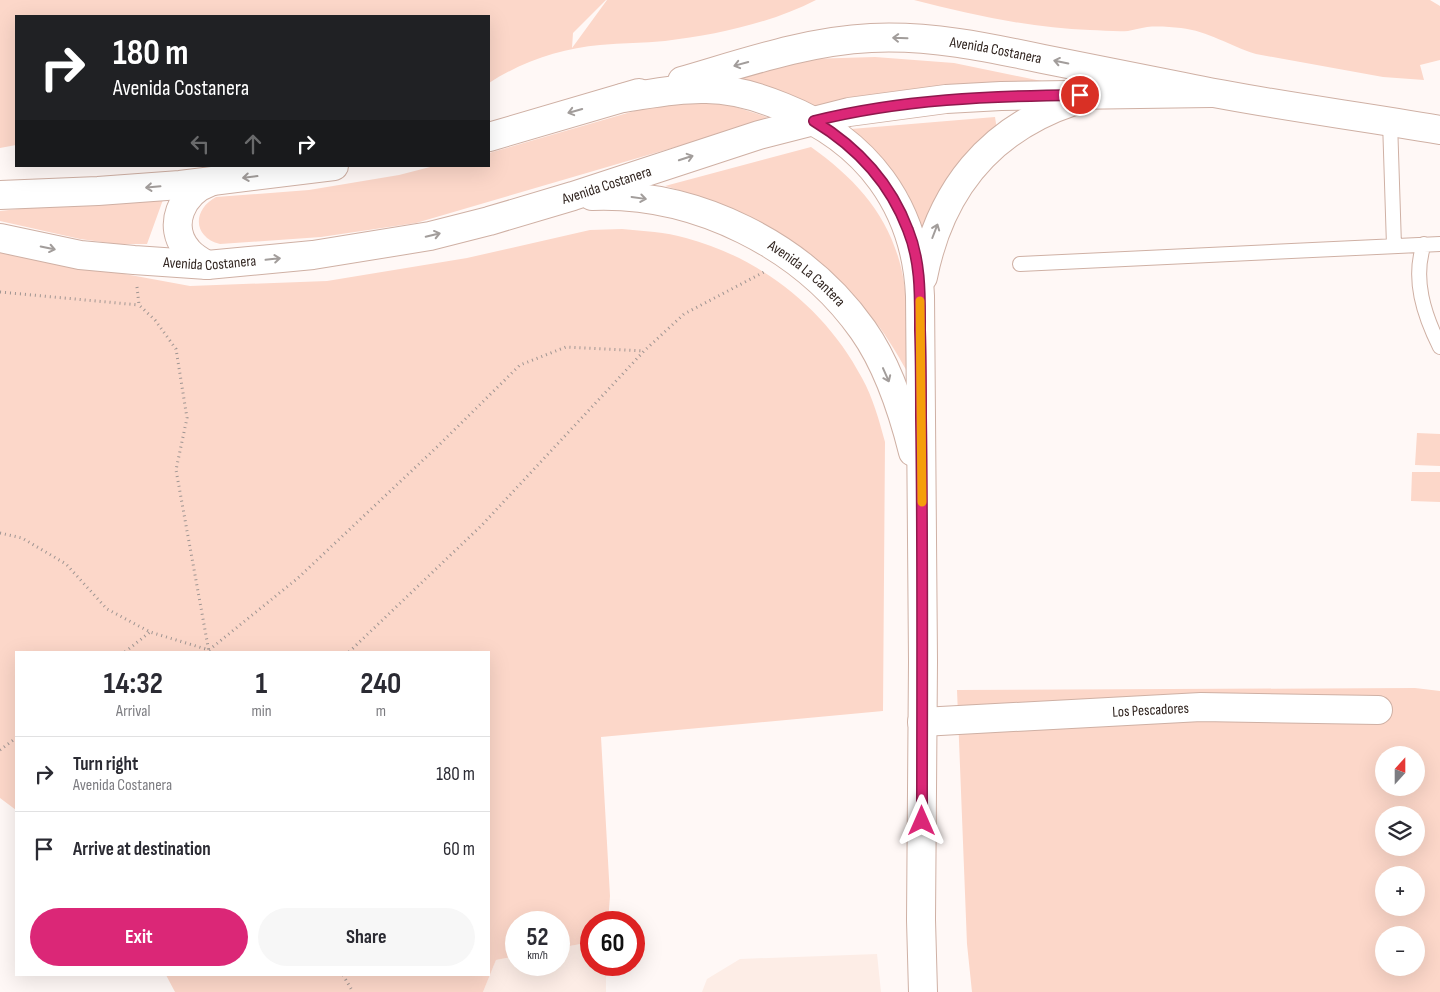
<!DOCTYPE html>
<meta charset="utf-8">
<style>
body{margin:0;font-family:"Sofia Sans Condensed",sans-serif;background:#f7f7f7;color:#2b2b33;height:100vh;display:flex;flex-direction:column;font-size:19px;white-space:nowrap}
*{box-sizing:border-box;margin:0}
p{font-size:16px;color:#7c7c81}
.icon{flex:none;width:28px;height:28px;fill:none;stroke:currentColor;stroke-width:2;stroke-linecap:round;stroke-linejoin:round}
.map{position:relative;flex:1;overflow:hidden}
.side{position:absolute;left:15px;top:651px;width:475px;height:325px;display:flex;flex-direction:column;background:#fff;border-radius:0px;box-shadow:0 5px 20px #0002}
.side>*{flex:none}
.hud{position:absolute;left:15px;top:15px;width:475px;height:152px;border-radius:0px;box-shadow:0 5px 20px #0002;background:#202124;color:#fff;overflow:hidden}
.needle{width:32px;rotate:21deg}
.fabs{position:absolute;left:1375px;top:746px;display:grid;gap:10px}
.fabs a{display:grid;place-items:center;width:50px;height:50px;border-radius:50%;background:#fff;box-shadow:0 5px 20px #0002;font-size:25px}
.speed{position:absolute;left:505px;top:911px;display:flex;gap:10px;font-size:25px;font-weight:700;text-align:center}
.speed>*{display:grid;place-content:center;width:65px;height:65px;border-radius:50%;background:#fff;box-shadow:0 5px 20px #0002;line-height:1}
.speed small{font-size:12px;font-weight:400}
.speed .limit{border:8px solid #d22;background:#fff;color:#111}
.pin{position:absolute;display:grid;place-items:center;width:42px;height:42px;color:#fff;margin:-21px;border:2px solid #fff;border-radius:50%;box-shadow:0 1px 5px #0007}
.me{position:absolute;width:55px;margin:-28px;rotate:0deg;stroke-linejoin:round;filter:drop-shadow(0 0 4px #0008)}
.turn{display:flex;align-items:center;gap:18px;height:105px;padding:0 15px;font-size:22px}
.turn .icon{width:65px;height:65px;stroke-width:2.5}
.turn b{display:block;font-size:35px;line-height:42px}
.lanes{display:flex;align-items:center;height:48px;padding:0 15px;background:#0003;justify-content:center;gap:25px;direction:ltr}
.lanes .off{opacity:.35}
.eta{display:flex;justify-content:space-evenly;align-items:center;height:85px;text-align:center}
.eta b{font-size:30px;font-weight:700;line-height:35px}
.action{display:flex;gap:10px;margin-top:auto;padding:10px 15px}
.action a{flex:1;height:58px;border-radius:30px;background:#db2777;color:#fff;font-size:20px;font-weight:700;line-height:58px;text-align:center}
.action a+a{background:#f7f7f7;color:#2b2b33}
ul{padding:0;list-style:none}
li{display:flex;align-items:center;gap:15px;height:75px;padding:0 15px;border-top:1px solid #e1e1e2}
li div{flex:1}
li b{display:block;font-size:19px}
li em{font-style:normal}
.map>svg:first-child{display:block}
.built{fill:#fdede6}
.green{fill:#fcd7c9;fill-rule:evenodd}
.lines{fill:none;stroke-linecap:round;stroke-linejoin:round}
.lane-casing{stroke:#cfb0a4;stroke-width:16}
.street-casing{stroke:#cfb0a4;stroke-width:30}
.primary-casing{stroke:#cfb0a4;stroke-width:30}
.path{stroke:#9f9592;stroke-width:3;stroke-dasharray:1 4;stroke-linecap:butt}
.lane{stroke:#fff;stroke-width:14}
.street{stroke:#fff;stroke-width:28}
.primary{stroke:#fff;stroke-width:28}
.oneway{stroke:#a29d9b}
.route-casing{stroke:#8e194d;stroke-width:12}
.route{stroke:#db2777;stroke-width:9}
.slow{stroke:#f59e0b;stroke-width:9}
.labels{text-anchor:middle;stroke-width:5;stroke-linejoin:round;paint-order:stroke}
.street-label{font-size:15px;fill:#312520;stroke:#fff8f6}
</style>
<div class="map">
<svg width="1440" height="992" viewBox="0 0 1440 992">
<rect width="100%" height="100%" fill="#fff8f6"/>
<path class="built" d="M591,942V965H606V992H483L496,960L516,956V965H559V948Z
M877,954L881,992H702L707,979L740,959Z"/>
<path class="green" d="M0,0H606L573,33L572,48L607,0H816C771,23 716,35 665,41C644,43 622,43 600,45C562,48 521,62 489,83V16H16V145L0,148Z
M914,0H1430L1440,6V60L1420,65L1424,80L1383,77L1256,54C1230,46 1208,31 1181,28C1170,27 1158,26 1147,27C1140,28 1134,30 1128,31C1116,32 1102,30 1090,30C1031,28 972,15 914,0Z
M875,57L954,63L1090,91L813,112L731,78L808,59Z
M669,101L723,103L767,117L761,122L416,223L321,237L220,244C193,237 192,210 216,197L309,190L399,175L434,166H489V153Z
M995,117L997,130L940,190L921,231L908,194L885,162L851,129Z
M811,147C859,181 894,221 904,282C909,312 907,343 908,373C896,352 884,331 868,313C831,267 781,228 726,206C706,198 685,192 665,186Z
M164,197L147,244H117L80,239L0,221V211L117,198Z
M622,229C644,231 665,232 686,238C761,258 826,309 862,378C873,398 879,420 885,442L883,711L601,737L610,896L608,922H591V942L559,948V922H516V956L496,960L483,992H175L166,975H489V652H16V810L0,798V251L190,286L327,281L467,258L590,230Z
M1417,433L1440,434V466L1415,465Z
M1412,472H1440V502L1411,501Z
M1415,688L1440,691V992H972L967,944L957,690ZM1384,755H1416V788H1384ZM1384,815H1416V848H1384ZM1384,875H1416V908H1384ZM1384,935H1416V968H1384Z"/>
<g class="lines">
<defs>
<path id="lane" d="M1390,121L1394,246
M1424,244C1412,279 1424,315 1440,347
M1020,264L1440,244"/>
<g id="street">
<path id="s1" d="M922,722L1201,707L1378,710"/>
</g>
<g id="primary">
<path id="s2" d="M682,81C744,63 807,41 871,38C929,35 987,47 1043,59C1090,68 1137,78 1184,87C1269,105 1355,115 1440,130"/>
<path d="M622,98C650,94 678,88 706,89C733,89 759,97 783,107C867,140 916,206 920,296L923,661L921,920L923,992"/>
<path d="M489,137L639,93"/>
<path d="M0,195L98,191L180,185L334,166"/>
<path id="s3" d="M592,196C696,192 803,245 863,330C887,364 903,412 913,452"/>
<path id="s4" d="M0,238L80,255L134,260L207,265L313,255L430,236L489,221L573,196L759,135L849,112L946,99L1001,96L1211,93"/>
<path d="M207,265C200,261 193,257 188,251C166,226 182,192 210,182"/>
<path d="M923,277C940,191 989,129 1074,101"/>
</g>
</defs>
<use href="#lane" class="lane-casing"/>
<use href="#street" class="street-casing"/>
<use href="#primary" class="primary-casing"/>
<path class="path" d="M137,287L139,305L155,320L176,349L187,418L176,470L209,652
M0,292L139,305
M0,533L22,538L66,564L107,609L150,632L209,650L298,578L438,446L520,365L566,347L644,351
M125,652L150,632
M349,652L482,525L644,351L684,314L764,272
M0,750L16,738
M343,975L353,992"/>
<use href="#lane" class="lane"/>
<use href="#street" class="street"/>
<use href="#primary" class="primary"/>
</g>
<defs><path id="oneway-shaft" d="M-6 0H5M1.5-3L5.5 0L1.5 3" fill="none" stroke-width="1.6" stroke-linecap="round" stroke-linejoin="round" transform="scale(1.25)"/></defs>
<g class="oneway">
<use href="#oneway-shaft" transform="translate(900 38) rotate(-178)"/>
<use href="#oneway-shaft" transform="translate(1061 62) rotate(-168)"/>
<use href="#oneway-shaft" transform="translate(741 64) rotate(165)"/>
<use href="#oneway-shaft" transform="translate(575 111) rotate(164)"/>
<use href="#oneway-shaft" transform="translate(686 158) rotate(-18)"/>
<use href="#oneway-shaft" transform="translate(250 177) rotate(173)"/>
<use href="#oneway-shaft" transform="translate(153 187) rotate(175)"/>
<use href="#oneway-shaft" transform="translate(639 198) rotate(8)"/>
<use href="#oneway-shaft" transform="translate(935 231) rotate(-69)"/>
<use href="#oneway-shaft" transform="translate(433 235) rotate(-13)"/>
<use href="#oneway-shaft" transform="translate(48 248) rotate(12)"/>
<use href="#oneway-shaft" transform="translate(273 259) rotate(-6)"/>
<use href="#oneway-shaft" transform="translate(886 375) rotate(66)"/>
</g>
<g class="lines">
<defs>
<path id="route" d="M922,821C922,686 923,552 921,417C921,388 921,359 920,330C920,296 921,262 908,230C890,182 857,147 814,121C902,99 990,96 1080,95"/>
</defs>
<use href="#route" class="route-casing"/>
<use href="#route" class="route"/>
<path class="slow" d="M920,301L922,502"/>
</g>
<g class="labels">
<g class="street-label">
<text dy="5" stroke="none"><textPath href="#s2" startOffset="320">Avenida Costanera</textPath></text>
<text dy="5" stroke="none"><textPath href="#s4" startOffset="618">Avenida Costanera</textPath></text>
<text dy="5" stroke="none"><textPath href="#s4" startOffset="212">Avenida Costanera</textPath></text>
<text dy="5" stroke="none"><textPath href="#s3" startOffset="234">Avenida La Cantera</textPath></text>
<text dy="5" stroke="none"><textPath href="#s1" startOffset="229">Los Pescadores</textPath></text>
</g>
</g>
</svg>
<div class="fabs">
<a><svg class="needle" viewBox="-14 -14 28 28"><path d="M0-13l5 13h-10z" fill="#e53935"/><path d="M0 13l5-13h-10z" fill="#7c7c81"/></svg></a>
<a><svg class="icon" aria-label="layers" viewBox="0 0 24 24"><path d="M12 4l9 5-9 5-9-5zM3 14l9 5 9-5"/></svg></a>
<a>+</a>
<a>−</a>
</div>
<div class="speed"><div>52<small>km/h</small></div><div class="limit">60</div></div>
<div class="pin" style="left:1080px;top:95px;background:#d93025"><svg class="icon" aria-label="arrive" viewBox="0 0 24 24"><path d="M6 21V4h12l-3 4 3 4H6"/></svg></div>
<svg class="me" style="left:922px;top:821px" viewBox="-20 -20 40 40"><path d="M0-17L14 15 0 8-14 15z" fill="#db2777" stroke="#fff" stroke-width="4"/></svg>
<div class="hud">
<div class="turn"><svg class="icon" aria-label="right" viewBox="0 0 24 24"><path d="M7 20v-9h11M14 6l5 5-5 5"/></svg><div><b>180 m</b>Avenida Costanera</div></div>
<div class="lanes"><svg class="icon off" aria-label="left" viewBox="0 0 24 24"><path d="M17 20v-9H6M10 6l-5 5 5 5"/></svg><svg class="icon off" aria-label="ahead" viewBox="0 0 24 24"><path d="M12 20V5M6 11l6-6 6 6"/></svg><svg class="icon" aria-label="right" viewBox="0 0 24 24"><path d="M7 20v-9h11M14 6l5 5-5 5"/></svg></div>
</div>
<section class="side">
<div class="eta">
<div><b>14:32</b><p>Arrival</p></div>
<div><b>1</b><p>min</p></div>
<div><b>240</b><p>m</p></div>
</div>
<ul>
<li><svg class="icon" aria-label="right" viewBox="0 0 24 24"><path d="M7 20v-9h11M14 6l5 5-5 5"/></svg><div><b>Turn right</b><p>Avenida Costanera</p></div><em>180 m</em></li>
<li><svg class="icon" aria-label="arrive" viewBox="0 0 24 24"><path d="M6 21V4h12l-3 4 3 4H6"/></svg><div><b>Arrive at destination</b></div><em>60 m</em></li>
</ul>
<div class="action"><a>Exit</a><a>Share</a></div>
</section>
</div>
